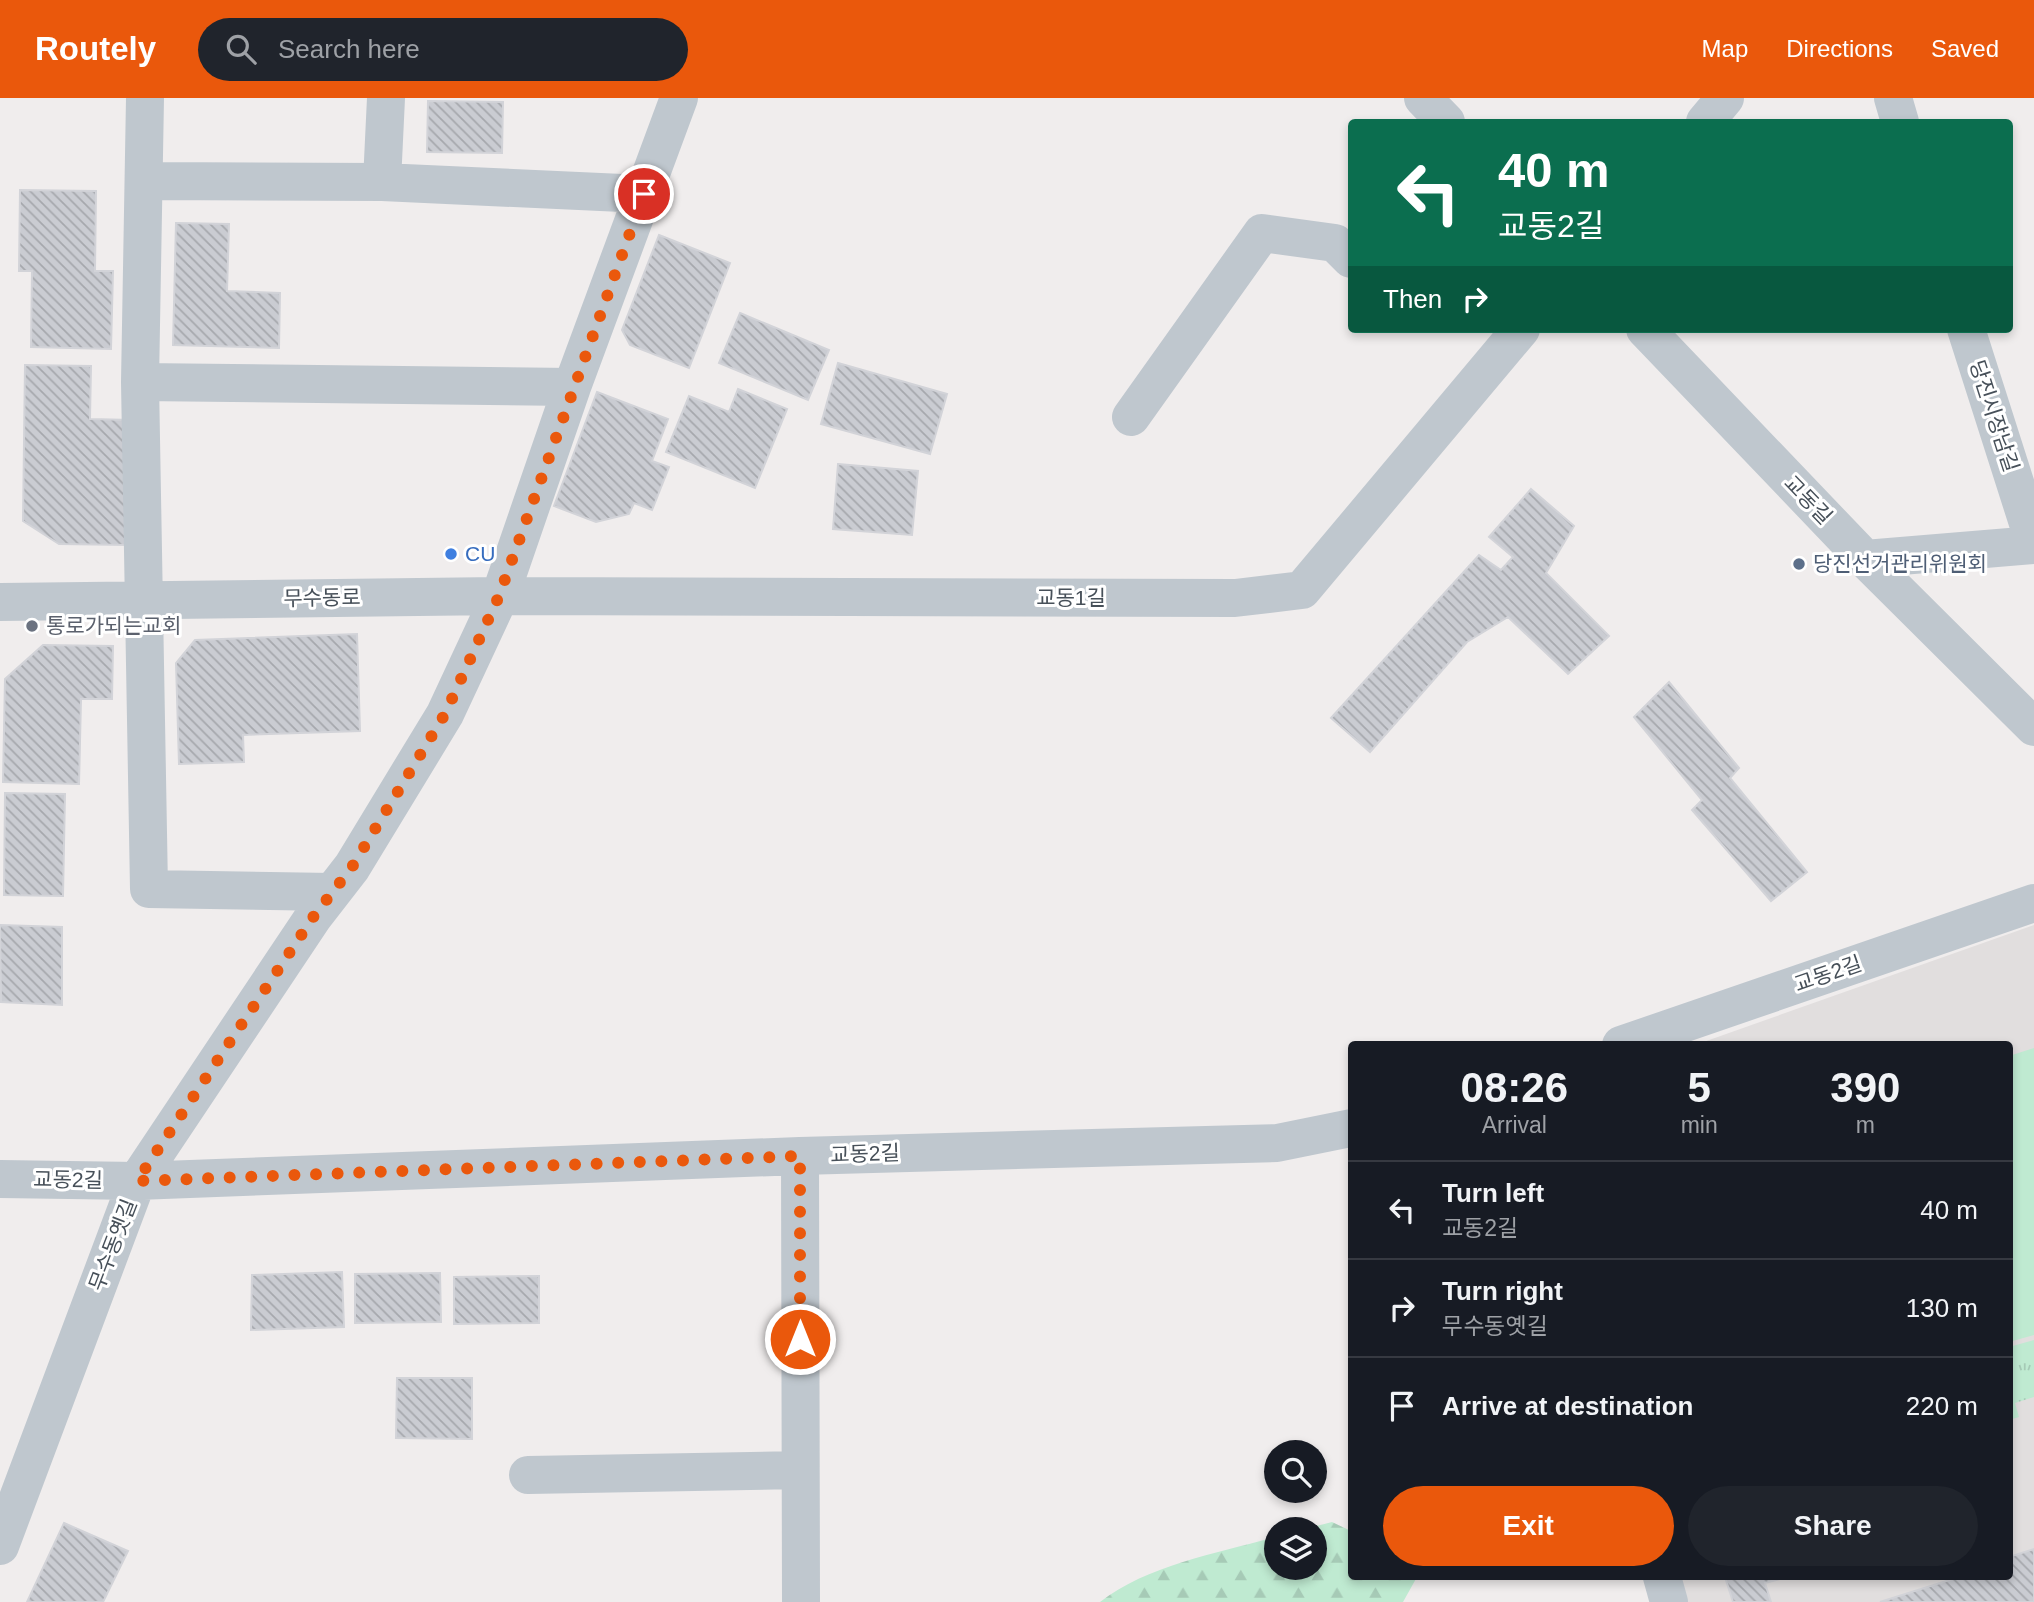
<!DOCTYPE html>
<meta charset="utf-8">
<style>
body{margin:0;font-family:Helvetica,"Noto Sans KR",sans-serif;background:#20242c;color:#f1f3f6;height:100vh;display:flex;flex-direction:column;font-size:26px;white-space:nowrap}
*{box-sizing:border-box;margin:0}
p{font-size:23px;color:#9ea1a6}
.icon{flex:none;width:38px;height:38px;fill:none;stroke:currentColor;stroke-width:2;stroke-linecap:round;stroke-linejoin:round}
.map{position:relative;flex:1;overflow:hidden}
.sheet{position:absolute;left:1348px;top:943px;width:665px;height:539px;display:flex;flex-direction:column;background:#171b24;border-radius:7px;box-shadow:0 4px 10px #0003}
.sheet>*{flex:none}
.top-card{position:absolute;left:1348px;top:21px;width:665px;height:214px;border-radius:7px;box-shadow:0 4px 10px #0003;background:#0b6e4f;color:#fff;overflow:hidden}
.tools{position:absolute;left:1264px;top:1342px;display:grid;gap:14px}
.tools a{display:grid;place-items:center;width:63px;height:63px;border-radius:50%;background:#171b24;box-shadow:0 4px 10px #0003;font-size:35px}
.pin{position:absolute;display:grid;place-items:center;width:60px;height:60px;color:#fff;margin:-30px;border:4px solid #fff;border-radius:50%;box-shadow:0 2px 7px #0007}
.me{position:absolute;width:77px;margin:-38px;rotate:0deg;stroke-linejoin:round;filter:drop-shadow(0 0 5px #0008)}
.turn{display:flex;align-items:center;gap:24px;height:147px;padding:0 35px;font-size:32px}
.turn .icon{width:91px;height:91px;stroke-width:2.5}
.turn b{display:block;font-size:49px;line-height:60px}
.then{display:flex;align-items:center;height:66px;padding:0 35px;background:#0003;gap:14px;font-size:26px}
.eta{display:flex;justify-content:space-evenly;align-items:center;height:119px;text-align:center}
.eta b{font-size:42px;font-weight:800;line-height:49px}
.button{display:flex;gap:14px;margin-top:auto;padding:14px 35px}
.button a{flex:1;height:80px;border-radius:42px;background:#ea580c;color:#fff;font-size:28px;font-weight:800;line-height:80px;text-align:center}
.button a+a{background:#20242c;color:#f1f3f6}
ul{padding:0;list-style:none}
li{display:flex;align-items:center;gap:21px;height:98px;padding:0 35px;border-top:2px solid #363941}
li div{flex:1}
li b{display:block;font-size:26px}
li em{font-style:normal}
header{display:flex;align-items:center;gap:42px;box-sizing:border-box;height:98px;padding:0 35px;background:#ea580c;color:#fff}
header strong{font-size:33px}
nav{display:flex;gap:38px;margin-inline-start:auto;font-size:24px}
.search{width:490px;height:63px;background:#20242c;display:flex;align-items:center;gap:18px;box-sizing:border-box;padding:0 24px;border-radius:38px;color:#9ea1a6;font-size:26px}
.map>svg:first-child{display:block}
.education{fill:#e1dede}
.grass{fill:url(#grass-tufts)}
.forest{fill:url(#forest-firs)}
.pitch{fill:#bfead1}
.building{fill:url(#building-back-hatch);stroke:#d2d3d8;stroke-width:2}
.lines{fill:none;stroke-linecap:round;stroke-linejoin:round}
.minor{stroke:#bfc7ce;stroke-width:38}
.route{stroke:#ea580c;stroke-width:12;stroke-dasharray:0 21.6}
.shop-dot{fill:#3f7fe0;stroke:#fff;stroke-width:2.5}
.service-dot{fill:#5c6f8a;stroke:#fff;stroke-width:2.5}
.worship-dot{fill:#6b7280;stroke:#fff;stroke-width:2.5}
.labels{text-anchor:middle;stroke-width:6;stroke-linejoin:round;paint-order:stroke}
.street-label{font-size:21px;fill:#475059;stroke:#fff}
.shop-label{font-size:21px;fill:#366cbe;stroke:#fff;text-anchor:start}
.service-label{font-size:21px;fill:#4e5e75;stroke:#fff;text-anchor:start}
.worship-label{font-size:21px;fill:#5b616d;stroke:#fff;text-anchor:start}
</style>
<header>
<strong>Routely</strong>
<div class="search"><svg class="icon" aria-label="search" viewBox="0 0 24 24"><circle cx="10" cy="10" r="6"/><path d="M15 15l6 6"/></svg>Search here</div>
<nav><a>Map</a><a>Directions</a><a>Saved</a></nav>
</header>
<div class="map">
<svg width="2034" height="1504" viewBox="0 0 2034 1504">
<defs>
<pattern id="grass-tufts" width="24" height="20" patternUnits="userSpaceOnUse" patternTransform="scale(1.75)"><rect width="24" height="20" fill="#bfead1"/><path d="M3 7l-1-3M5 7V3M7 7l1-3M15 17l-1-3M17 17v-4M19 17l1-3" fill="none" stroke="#a6cab6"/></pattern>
<pattern id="forest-firs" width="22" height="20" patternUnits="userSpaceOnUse" patternTransform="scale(1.75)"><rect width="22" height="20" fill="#bfead1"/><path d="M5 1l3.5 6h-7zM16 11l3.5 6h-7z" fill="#a6cab6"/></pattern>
<pattern id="building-back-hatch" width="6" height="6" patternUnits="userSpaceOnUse" patternTransform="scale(1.75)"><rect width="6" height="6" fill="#caccd2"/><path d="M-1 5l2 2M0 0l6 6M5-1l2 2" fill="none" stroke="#a6a8ad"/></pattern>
</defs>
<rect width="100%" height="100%" fill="#f0eded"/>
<path class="education" d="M2034,827V1504H1678L1671,1479H2009V947H1695Z"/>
<path class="grass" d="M2034,1242V1299L2015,1305L2019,1319L2009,1322V1249Z"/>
<path class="forest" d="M1332,1424L1351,1433V1479H1417L1403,1504H1100C1148,1467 1218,1455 1276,1439V1470H1314V1432L1305,1431Z"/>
<path class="pitch" d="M2034,950V1237L2009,1244V958Z"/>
<path class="building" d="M428,3L503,4L502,55L427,54Z
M20,92L96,93L95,173H113L111,251L31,249L32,173H19Z
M176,125L229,126L227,193L280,195L279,250L173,247Z
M659,137L730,165L689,270L630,247L622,232Z
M740,215L829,252L808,302L719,265Z
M838,265L947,296L930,356L821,326Z
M25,267L91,268L90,321L131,322L129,447L59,446L23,423Z
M738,291L787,311L755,390L666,354L689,298L729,314Z
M597,294L668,321L652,363L669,369L652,412L634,405L629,416L596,424L554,408Z
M838,366L918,373L912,437L833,431Z
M1531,391L1574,428L1546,475L1609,538L1568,576L1508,519L1467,544L1370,654L1331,620L1479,457L1501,472L1513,459L1489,439Z
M357,536L360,633L243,637L244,664L179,666L176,565L195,542Z
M43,547L113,548L112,601H81L79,686L3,684L5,581Z
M1669,584L1739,670L1730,680L1807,774L1771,803L1692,712L1702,702L1634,619Z
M5,695L65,696L63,798L4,797Z
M0,827L62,829V907L1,904Z
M342,1174L344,1229L251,1232L252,1177Z
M440,1175L441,1224L355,1225V1176Z
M539,1178V1225L454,1226V1179Z
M397,1280H472V1341L396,1340Z
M64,1425L128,1453L103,1504H27Z
M2034,1451V1504H1880L1959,1479H2009V1459Z
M1725,1479H1787L1765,1485L1771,1504H1733Z"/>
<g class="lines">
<path class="minor" d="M145,0L140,284L149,791L332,794
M1423,0L1446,24
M1893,0L1900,24
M1705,24L1725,0
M144,83L382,84L644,96
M382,84L386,0
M1645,231L1865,461L2034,629
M1966,231L2034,444
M140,284L572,289
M1131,319L1262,135L1335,145L1351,161
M1865,461L2034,447
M0,504L500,498L1235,500L1302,492L1521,231
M1621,947L2034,805
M800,1058L801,1504
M0,1081L137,1083L800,1058L1277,1045L1351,1030
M528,1377L800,1372
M0,1448L137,1083L314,818L352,769L445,616L500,498L572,289L679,0
M1662,1479L1669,1504"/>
</g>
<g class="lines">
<path class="route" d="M644,96L499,498L445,616L352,769L314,818L137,1083L800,1058V1241"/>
</g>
<circle class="shop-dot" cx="451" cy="456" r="7"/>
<circle class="service-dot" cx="1799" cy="466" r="7"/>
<circle class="worship-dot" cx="32" cy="528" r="7"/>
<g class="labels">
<g class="street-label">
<text transform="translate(1994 318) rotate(72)" y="7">당진시장남길</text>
<text transform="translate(1808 402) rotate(46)" y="7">교동길</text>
<text transform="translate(322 500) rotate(-1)" y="7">무수동로</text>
<text x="1071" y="507">교동1길</text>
<text transform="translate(1828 876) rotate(-19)" y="7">교동2길</text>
<text transform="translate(865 1056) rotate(-2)" y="7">교동2길</text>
<text transform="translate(68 1082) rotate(1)" y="7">교동2길</text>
<text transform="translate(113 1147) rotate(-69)" y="7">무수동옛길</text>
</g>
<g class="shop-label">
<text x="465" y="463">CU</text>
</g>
<g class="service-label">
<text x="1813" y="473">당진선거관리위원회</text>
</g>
<g class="worship-label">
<text x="46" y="535">통로가되는교회</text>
</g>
</g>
</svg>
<div class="tools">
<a><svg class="icon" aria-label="search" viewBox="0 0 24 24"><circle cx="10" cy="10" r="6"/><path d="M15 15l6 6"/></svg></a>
<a><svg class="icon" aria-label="layers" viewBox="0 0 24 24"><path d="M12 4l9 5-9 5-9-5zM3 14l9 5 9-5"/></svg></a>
</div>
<div class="pin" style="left:644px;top:96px;background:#d93025"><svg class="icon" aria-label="arrive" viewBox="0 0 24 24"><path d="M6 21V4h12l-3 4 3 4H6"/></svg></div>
<svg class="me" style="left:800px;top:1241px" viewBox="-20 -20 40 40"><circle r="17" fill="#ea580c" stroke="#fff" stroke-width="3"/><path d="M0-11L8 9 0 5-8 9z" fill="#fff"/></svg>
<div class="top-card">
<div class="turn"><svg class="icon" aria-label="left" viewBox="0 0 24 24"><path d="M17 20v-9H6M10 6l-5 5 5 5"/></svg><div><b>40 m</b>교동2길</div></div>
<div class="then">Then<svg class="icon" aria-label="right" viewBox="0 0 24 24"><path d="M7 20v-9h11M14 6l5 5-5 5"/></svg></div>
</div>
<section class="sheet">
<div class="eta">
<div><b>08:26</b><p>Arrival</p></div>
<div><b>5</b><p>min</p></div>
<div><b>390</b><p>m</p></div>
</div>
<ul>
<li><svg class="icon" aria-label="left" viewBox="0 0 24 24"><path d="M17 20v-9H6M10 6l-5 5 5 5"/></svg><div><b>Turn left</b><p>교동2길</p></div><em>40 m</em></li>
<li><svg class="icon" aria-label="right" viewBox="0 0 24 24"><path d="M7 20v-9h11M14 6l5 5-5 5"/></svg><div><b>Turn right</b><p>무수동옛길</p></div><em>130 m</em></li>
<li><svg class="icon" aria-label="arrive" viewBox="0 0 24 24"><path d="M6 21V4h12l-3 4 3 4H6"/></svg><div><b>Arrive at destination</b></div><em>220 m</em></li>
</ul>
<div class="button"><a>Exit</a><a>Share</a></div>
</section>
</div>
